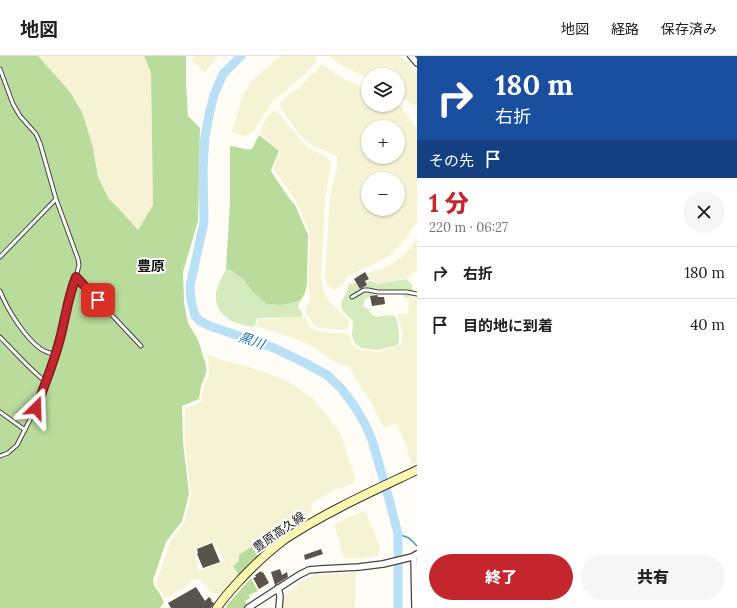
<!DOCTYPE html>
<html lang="ja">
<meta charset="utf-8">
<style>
body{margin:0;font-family:Lora,"Noto Sans JP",serif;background:#f6f6f6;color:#202124;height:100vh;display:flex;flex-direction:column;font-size:15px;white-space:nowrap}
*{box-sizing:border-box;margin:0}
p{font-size:13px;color:#757577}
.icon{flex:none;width:22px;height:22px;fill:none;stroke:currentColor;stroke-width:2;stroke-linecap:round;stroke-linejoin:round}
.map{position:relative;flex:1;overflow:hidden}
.sheet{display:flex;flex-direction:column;background:#fff;width:320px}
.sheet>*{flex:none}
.top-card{background:#1a4fa0;color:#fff;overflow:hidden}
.controls{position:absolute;left:361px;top:12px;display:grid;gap:8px}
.controls a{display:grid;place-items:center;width:44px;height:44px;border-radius:50%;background:#fff;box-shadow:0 1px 3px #0004;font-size:20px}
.pin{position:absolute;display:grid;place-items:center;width:34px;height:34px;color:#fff;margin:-17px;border-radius:8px;box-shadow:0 2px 6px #0006}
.me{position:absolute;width:44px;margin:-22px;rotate:22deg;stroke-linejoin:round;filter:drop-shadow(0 0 3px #0008)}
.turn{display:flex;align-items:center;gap:14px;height:84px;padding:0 12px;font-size:18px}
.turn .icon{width:52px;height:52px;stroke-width:2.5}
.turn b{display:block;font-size:28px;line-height:34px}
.then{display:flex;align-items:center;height:38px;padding:0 12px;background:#0003;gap:8px;font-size:15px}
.round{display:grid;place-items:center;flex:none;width:42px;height:42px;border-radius:21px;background:#f6f6f6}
.summary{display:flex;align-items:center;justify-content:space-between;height:68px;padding:0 12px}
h1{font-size:24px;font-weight:800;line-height:30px;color:#c4262e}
.action{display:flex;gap:8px;margin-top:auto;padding:8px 12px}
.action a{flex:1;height:46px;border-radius:24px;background:#c4262e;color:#fff;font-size:16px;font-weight:800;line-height:46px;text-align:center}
.action a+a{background:#f6f6f6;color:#202124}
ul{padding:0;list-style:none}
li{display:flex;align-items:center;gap:12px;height:52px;padding:0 12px;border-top:1px solid #e0e0e0}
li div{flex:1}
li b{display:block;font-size:15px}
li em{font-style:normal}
header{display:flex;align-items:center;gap:24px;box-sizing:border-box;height:56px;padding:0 20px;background:#fff;border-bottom:1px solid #e0e0e0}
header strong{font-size:19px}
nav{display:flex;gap:22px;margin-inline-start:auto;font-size:14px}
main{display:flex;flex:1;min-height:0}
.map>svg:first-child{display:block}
.farmland{fill:#f6f3d4;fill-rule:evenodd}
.green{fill:#d5ebbd}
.forest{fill:#b9dc9c}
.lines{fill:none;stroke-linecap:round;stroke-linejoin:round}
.stream{stroke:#3f96cf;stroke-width:1.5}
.river{stroke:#b9e0f7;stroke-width:9}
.building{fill:#5a524d}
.service-casing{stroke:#444;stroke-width:5}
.minor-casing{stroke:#444;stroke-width:8}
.secondary-casing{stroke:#333;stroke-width:10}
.service{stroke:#fff;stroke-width:3}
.minor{stroke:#fff;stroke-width:5.5}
.secondary{stroke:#fff6b0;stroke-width:8}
.route-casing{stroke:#7f191e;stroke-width:10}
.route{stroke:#c4262e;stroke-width:7}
.labels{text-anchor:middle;stroke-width:4;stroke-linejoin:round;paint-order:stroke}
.street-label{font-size:12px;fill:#111;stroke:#fff}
.water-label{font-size:13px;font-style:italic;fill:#1768a6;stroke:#fff}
.quarter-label{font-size:14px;font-weight:bold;fill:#111;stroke:#fff}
</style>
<header>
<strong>地図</strong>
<nav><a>地図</a><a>経路</a><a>保存済み</a></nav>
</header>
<main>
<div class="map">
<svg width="417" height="552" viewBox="0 0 417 552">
<rect width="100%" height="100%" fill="#fffdf5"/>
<path class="farmland" d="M38,0H144L151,17L153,149L138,174L121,155L109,143L98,121L93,92Z
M194,0H218L205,16L192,5Z
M281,0H314L317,5L302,21L273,45L257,69L254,76L244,80L232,77L241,44L250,27L266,12Z
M329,0H399L410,8L417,17V49L416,50L398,39V19H368V22L343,10L331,2Z
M322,8L342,22L368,34V49H397L401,51L417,73V166L403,186L389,200L377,207L358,215L348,220L342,229L334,234L327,228L325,219L330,141L337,111V101L330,97L314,90L307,86L297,75L281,53L280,48L283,43L297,33ZM368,71H398V101H368ZM368,123H398V153H368Z
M276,54L299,82L309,92L328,102L331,107L325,144L321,220L324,236L331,248L349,264L348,272L345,274L319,272L314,269L307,258L305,251L309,247L310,242L308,225L310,184L309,175L296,145L273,113L280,96L260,77L265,64L273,55Z
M417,183V215L406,222L388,226L378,228L371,224L366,217L382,213L395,206L407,196Z
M417,240V406L412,409L408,399L407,390L396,368L384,372L372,348L356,323L349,309L341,310L315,292L294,282L256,270L258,263L305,261L312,273L321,276L349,278L352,289L361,294L381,296L401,288L402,276L399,264L398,257H408L409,241Z
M205,297L219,303L249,311L285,324L312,341L340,376L355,422L353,427L341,433L336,432L311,449L312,455L274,482L261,494L256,488L233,510L238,518L222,538H216L210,535L201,524L193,523L183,533L165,542L157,530V525L170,486L184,467L191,440L185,388V353L201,345L203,333L209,319L208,302ZM212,485L225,505L202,514L198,515L195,493L207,488Z
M365,454L380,491L378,500L354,503L344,502L334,468Z
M356,516L355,552H283L284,541L293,532L305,523L315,519Z"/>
<path class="green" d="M226,213L232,215L243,223L253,236L282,249L300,245L298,252L302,256V261L257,262L255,269L253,271C248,270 242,269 237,267C223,263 212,248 217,233C219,226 223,219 226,213Z
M406,223L411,227L415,239L405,242L404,239L397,238L396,234H376L374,238L365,243L363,250L369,254L372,259L377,261L389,259L396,261C398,271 401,280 398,289L378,294L361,292L354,286L352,279L353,265L343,255L341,249L342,244L347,236L349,228L371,225L378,228Z"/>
<path class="forest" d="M0,0H38L70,36L82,56L93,92L98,121L109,143L121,155L138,174L153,149L151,17L144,0H186V28L188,60L200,72L198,165L183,216L184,247L188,267L198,284L206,309V317L201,330L199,343L182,350L183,386L189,438L182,465L166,486L153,524L154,530L158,535L164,546L160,552H0Z
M259,79L279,95L271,114L272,117L289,142L295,149L308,179L307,227C306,234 305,239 300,245L282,249L267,248L253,236L243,223L232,215L226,213L230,147V90C238,90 244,95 252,93Z
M256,488L261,494V497L250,507L239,519L233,510L239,505V499Z
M251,522L258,535L249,539L250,542L245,545L247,550L244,552H226L227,549Z"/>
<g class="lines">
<path class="stream" d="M398,478L409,482L417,490"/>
<path class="river" d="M241,0L223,18L214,39L210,55L205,80L203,112L204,166L190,230L191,244L195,260L200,265L210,270L274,292L305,307L327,319L341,332L355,351L365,368L372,384L389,443L398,478V552"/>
</g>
<path class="building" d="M365,216L369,223L365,225L367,229L360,233L354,223Z
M377,239L378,241H384L385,248L372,250L370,240Z
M212,487L220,506L203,512L197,498L198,497L197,493Z
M321,493L323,498L305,504L304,499Z
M280,513L282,519L287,516L288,521L275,529L271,516Z
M261,515L262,517L263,516L269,527L259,533L253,522L256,521L255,519Z
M196,531L205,545L209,541L212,544L211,545L214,547L211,552H171L168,547Z"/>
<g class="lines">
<defs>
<path id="service" d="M0,13L13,48L20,60L36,78L40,87L56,143L78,203L79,209L76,221L72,232L59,290L47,323L36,352L17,389L8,397L0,400
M0,201L56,143
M76,221L141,290
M0,235C7,253 25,282 41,293C45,296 51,297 55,299
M352,241L364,234H368L378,236H407L417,238
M0,281C15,296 29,313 46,326
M0,356L25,374"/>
<path id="minor" d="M411,0L417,7
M414,500L415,552
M278,532L280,540L279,552
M248,552L299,519L309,514L320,513L359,511L383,508L412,501L417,498"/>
<path id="secondary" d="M217,552C223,542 232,533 240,524C254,509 269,495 285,483C326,456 373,435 417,414"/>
</defs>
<use href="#service" class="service-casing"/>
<use href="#minor" class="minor-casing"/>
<use href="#secondary" class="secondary-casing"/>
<use href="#service" class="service"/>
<use href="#minor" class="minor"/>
<use href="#secondary" class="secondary"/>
</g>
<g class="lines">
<defs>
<path id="route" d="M36,352C44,331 52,311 58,290C65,267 67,243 76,221L98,244"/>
</defs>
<use href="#route" class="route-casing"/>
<use href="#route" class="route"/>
</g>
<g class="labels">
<g class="street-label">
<text transform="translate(279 476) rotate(-35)" y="4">豊原高久線</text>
</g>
<g class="water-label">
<text transform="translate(252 284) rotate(19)" y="5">黒川</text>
</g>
<g class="quarter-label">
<text x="151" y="215">豊原</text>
</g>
</g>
</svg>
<div class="controls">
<a><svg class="icon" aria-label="layers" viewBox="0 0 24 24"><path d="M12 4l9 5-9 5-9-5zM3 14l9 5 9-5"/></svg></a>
<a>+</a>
<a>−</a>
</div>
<div class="pin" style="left:98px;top:244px;background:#d93025"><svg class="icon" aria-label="arrive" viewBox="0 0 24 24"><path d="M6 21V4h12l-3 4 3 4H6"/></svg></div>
<svg class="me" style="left:36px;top:352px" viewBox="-20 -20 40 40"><path d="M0-17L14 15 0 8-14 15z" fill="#c4262e" stroke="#fff" stroke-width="4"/></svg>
</div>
<section class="sheet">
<div class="top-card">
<div class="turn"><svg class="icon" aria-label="right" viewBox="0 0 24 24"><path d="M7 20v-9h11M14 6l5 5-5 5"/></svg><div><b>180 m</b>右折</div></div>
<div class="then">その先<svg class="icon" aria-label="arrive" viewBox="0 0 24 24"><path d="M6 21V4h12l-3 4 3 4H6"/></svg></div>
</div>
<div class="summary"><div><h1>1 分</h1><p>220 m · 06:27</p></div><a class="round"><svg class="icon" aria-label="close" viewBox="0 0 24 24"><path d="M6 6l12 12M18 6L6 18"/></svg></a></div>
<ul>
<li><svg class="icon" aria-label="right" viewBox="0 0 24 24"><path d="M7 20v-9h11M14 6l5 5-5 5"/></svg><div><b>右折</b></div><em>180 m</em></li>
<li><svg class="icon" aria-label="arrive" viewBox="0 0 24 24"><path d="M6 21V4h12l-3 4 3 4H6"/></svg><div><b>目的地に到着</b></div><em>40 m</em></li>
</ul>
<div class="action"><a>終了</a><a>共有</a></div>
</section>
</main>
